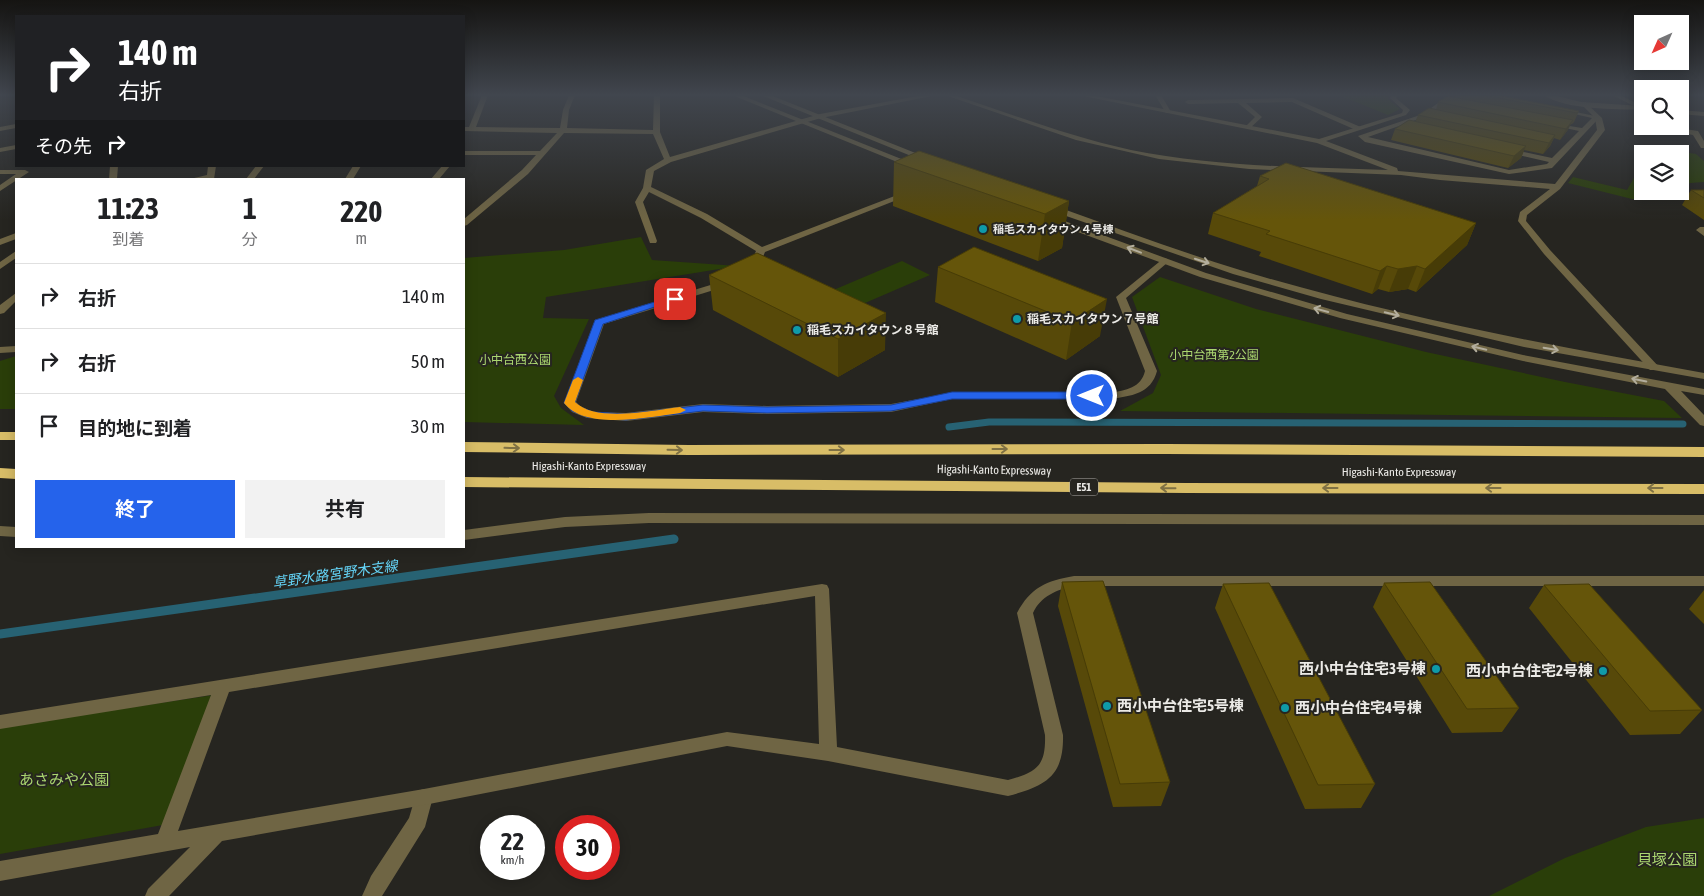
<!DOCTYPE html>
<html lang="ja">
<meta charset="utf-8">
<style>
body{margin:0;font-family:"Asap Condensed","Noto Sans JP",sans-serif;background:#f2f2f2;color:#202124;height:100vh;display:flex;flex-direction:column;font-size:19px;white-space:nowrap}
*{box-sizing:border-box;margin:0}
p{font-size:16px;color:#757577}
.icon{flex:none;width:28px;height:28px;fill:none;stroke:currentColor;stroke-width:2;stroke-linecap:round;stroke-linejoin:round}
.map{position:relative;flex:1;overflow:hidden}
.side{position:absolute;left:15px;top:178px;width:450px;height:370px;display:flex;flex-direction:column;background:#fff;border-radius:0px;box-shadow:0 2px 12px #0003}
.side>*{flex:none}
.banner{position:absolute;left:15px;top:15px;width:450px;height:152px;border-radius:0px;box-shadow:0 2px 12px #0003;background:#202124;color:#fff;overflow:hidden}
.needle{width:32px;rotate:225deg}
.controls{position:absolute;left:1634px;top:15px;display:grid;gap:10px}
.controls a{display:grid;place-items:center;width:55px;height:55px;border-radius:0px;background:#fff;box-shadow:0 2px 12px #0003;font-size:25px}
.speed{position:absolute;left:480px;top:815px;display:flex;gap:10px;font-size:25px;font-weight:700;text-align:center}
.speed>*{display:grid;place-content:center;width:65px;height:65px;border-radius:50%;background:#fff;box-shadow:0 2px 12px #0003;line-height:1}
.speed small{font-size:12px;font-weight:400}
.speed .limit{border:8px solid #d22;background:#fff;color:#111}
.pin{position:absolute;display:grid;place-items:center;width:42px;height:42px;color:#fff;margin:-21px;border-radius:10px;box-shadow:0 2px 8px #0006}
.me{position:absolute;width:55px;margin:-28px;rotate:270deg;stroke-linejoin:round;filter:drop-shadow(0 0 4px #0008)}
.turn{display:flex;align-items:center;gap:18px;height:105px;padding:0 20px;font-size:22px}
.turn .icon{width:65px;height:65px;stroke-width:2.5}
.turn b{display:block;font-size:35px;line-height:42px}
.then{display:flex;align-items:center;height:48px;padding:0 20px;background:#0003;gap:10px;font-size:19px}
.eta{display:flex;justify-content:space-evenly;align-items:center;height:85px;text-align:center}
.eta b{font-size:30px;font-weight:700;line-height:35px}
.button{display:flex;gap:10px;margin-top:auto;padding:10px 20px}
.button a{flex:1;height:58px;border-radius:0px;background:#2563eb;color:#fff;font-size:20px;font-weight:700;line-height:58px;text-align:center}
.button a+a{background:#f2f2f2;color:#202124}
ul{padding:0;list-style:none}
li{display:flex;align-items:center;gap:15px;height:65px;padding:0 20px;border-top:1px solid #e0e0e0}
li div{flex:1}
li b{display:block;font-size:19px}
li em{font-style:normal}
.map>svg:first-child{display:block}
.green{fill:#2a3e09}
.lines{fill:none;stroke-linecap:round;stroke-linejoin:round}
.stream-far1{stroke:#276273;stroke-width:7}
.stream{stroke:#276273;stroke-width:9}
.service{fill:#6f6544;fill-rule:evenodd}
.minor{fill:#6f6544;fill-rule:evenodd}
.tertiary{fill:#6f6544;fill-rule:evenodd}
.motorway{fill:#d8bd67;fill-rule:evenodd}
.wall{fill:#574909}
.shaded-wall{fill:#473c07}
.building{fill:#65550a;stroke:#473c07}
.oneway{stroke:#b3ae9d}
.oneway2{stroke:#7f7144}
.route{fill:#2563eb;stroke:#184099}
.slow{fill:#f59e0b}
.culture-dot{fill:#0f9aa8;stroke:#262520;stroke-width:2}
.labels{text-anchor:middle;stroke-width:4;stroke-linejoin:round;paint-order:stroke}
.far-poi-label{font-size:11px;font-weight:bold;fill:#ebeae6;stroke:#262520;text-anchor:start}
.shield{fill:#262520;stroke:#b0afab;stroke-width:1}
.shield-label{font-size:11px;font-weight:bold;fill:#ebeae6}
.poi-label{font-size:12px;font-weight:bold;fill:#ebeae6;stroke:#262520;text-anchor:start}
.park-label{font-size:12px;fill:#abd770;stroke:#262520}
.street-label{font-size:12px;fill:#ebeae6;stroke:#262520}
.water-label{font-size:14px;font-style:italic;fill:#64d4f7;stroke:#262520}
.near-poi-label{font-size:15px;font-weight:bold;fill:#ebeae6;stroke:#262520;text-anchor:end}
.near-park-label{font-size:15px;fill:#abd770;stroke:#262520}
</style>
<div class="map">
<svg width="1704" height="896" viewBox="0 0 1704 896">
<rect width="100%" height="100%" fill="#262520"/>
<path class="green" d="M1339,95H1388V99L1400,109L1388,115Z
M1653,147L1696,154L1704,161V182L1690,183L1680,190V154H1649Z
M1642,164V191H1677L1664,200L1632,199L1568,183L1573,177L1627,190Z
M641,237L652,260L738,266L546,297L543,318L589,319L554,396L561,408L584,425L464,422V258L564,250Z
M902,261L930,275L858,306L831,291Z
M1160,277L1256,309L1426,352L1565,382L1664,401L1682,418L1120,411L1153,393L1161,375L1132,297Z
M16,356V409H0V361Z
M214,695L163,825L0,854V727Z
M1704,818V896H1489L1565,858L1646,827Z"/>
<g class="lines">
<path class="stream-far1" d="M949,427L989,422L1683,424"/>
<path class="stream" d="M0,634L674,539"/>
<path class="service" d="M1155,95H1161L1171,112L1170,113H1166Z
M1293,98L1363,128L1356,130L1292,102L1246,103L1262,117L1249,129L1245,127L1255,117L1238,103L1188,104L1185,102L1188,100Z
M1442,100L1456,104L1453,106L1443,104L1427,116L1368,137L1509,170L1547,164L1549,162L1505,152V148L1552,158L1579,131L1551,125V123L1582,128L1592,118L1561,111V109L1600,117L1552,168L1509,174L1365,142L1358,136L1423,114Z
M16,145V149L0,152V148Z
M1700,227H1704V236L1696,230Z
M424,789L431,791L433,797L425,827L382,896H362L371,876L409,818L417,791Z"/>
<path class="minor" d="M482,95H488L476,127L560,128L563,110L569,95H575L569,110L567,128L653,130L654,95H660V132L670,157L820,114L923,95H937L821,118L671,162L654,171L651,187L707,214L762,247L905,192L912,194L765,252L758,269L753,272L748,269L756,251L701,218L649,192L643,202L657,241L656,243H650L635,202L643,188L646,170L664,159L653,134L564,133L528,174L467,225L464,226V219L522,170L536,155H464V151H540L557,133L464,131V127H469Z
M945,95H954C1013,115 1071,137 1131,150C1215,167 1302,167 1388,170L1317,143L1078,95H1091L1319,139L1402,113L1403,110L1390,98L1391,95H1397L1396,98L1410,110L1406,115L1326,141L1397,168L1398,171L1555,184L1597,130L1595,118L1580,103L1585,102L1602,118L1605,130L1560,189L1527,215L1526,221L1550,250L1660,368L1658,370H1650L1544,254L1518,221L1520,212L1550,189L1440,180L1401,175L1249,169L1159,159L1076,140Z
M1612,95H1620L1642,106V110Z
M1645,126H1664L1698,131L1704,141V148H1701L1693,135Z
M110,166H118L117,179H109Z
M208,166H216L214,179H190L207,175Z
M256,166H264L254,179H246Z
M353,166H361L353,179H345Z
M442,166H450L439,179H431Z
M0,170H25L29,172L0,191V185L16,174H0Z
M16,233V239L0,245V239Z
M16,251V258L0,269V262Z
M1164,258L1167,259V263L1126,298L1157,371C1151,394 1131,396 1110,399H952L891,412L767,414L703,412L626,421L587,418L572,412L564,403L595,320L727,280L732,283L730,285L604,324L576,402L580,406L593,412L626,413L703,404L767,406L891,404L952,393H1110C1126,390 1141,388 1145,371L1116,297Z
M16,293V301L4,313L0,314V305Z
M16,346V352L0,353V347Z
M1074,576H1704V586H1074C1056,590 1041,596 1033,613L1063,735C1064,777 1045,786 1008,796L828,761L727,746L424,805L222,841L169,896H145L148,889L190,847L0,881V861L158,834L211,695L0,729V715L822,584L827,585L829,589L837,747L1008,780C1037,772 1046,766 1045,735L1017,613C1031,587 1046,581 1074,576ZM815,596L819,744L727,732L424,789L178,831L229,692Z"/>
<path class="tertiary" d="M732,95H741L919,166L912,168Z
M761,95H770L933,160L926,162Z
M1544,95H1553L1581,102L1642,106V110C1616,109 1565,110 1544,95Z
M1680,110L1704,112V116L1680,114Z
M16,124V128L0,131V127Z
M1049,206H1055C1117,228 1178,251 1240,270C1392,316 1548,345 1704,373V379L1524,347L1321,299L1233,274L1049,210Z
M1051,216L1206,273L1347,314L1523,355L1704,389V395L1681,391L1704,415V426L1700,425L1665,389L1523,361L1340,318L1200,277L1048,221V217Z
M649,513L1704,515V525L649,523L565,527L464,540V530L565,517Z
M0,526L16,527V537L0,536Z"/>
<path class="motorway" d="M0,432H16V440H0Z
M464,442L689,445L1165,444L1704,447V457L1165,454L689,455L464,452Z
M0,468L16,469V479L0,478Z
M464,477L1186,483L1704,484V494L1186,493L464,487Z"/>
</g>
<path class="wall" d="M1455,95H1497L1579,111L1574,122L1572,124H1571L1567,131L1560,140L1554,138L1550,146L1543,154L1524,150L1521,158L1508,168L1391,140L1395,129L1415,122L1418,115L1436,110L1438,102L1454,97Z
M894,162L1069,201L1062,248L1038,261L893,206Z
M1260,176L1476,223L1467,245L1416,292L1408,289L1389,292L1378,289L1372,294L1259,256L1261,252L1208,234L1213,213L1257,186Z
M1691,190H1704V220L1682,205Z
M974,247L1100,336L1066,360L935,302L938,267Z
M709,275L885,350L838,377L713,310Z
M1062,582L1170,782L1161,806L1113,807L1058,606Z
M1384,583L1519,708L1502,732L1452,733L1373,607Z
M1223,584L1375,784L1361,808L1305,809L1215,608Z
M1544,585L1702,710L1680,734L1630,735L1529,608Z
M1704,590V624L1689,609Z"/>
<path class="shaded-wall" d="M1573,120L1567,131L1560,140L1566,129Z
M1555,135L1550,146L1543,154L1549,143Z
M1526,146L1521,158L1508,168L1514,156Z
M1069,201L1062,248L1038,261L1045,214Z
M1476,223L1467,245L1416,292L1425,269Z
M1387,266L1378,289L1372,294L1380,271Z
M1417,266L1408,289L1389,292L1398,269Z
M1107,299L1100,336L1066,360L1072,322Z
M886,313L885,350L838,377V339Z"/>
<path class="building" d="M1483,95H1497L1579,111L1577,113Z
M1448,96L1573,120L1566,129L1438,102Z
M1429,108L1555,135L1549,143L1418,115Z
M1409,120L1526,146L1514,156L1395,129Z
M919,151L1069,201L1045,214L894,162Z
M1286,163L1476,223L1425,269L1417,266L1398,269L1387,266L1380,271L1266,234L1270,231L1213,213L1269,179L1260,176Z
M1691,190H1704V198Z
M974,247L1107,299L1072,322L938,267Z
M757,253L886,313L838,339L709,275Z
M1103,581L1170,782L1120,784L1062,582Z
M1430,582L1519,708L1467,709L1384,583Z
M1269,583L1375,784L1318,785L1223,584Z
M1589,584L1702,710L1650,711L1544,585Z"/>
<defs><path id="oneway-shaft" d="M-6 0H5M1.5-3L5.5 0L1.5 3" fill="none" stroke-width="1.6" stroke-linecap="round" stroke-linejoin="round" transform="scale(1.25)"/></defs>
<g class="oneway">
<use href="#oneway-shaft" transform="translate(1134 250) rotate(-159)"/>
<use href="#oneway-shaft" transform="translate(1202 261) rotate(18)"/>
<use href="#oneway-shaft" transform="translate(1321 310) rotate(-165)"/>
<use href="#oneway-shaft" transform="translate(1392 314) rotate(14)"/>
<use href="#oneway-shaft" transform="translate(1479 348) rotate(-167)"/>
<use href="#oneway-shaft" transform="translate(1551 349) rotate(10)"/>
<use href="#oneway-shaft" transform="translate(1639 380) rotate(-169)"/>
</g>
<g class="oneway2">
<use href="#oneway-shaft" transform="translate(512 448) rotate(1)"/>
<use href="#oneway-shaft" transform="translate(1000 449)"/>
<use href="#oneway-shaft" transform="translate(675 450) rotate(1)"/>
<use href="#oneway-shaft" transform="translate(837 450)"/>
<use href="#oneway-shaft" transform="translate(1168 488) rotate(-179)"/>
<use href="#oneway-shaft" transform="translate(1330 488) rotate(-180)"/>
<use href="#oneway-shaft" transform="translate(1493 488) rotate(-180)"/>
<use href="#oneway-shaft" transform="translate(1655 488) rotate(-180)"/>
</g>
<linearGradient id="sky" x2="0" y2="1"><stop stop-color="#151412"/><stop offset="0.43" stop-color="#41464e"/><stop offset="1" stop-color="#41464e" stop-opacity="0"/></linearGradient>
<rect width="1704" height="220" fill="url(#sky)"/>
<path class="route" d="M671,297H678L679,299L603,324L575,402L580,407L593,412L626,414L703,405L767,407L891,405L952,392H1092L1098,396L1092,399H952L891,411L767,413L703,411L626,420L587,417L572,411L564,403L595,320Z"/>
<path class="slow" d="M578,377L583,380L575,402C596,423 654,410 680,407L686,410L680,413C649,417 586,431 564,403L573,380Z"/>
<g class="culture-dot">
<circle cx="983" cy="229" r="5"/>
<circle cx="1017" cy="319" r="5"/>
<circle cx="797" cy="330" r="5"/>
<circle cx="1436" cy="669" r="5"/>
<circle cx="1603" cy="671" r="5"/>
<circle cx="1107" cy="706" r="5"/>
<circle cx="1285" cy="708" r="5"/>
</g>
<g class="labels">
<g class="far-poi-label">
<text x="993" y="233">稲毛スカイタウン４号棟</text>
</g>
<rect class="shield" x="1070" y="478.5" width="28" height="17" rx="4"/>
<g class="shield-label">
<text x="1084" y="491">E51</text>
</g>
<g class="poi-label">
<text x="1027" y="323">稲毛スカイタウン７号館</text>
<text x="807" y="334">稲毛スカイタウン８号館</text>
</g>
<g class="park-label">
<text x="1214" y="359">小中台西第2公園</text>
<text x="515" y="364">小中台西公園</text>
</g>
<g class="street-label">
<text x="589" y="470">Higashi-Kanto Expressway</text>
<text transform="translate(994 470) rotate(1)" y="4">Higashi-Kanto Expressway</text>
<text x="1399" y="476">Higashi-Kanto Expressway</text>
</g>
<g class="water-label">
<text transform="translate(335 574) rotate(-8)" y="5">草野水路宮野木支線</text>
</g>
<g class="near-poi-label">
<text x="1426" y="674">西小中台住宅3号棟</text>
<text x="1593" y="676">西小中台住宅2号棟</text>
<text x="1117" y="711" text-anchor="start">西小中台住宅5号棟</text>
<text x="1295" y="713" text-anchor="start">西小中台住宅4号棟</text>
</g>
<g class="near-park-label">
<text x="64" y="785">あさみや公園</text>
<text x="1667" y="865">貝塚公園</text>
</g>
</g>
</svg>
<div class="controls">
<a><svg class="needle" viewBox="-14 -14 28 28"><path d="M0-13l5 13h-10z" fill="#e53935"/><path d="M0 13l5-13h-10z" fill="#757577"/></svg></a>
<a><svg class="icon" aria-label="search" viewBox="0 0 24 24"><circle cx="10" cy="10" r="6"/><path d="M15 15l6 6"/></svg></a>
<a><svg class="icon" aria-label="layers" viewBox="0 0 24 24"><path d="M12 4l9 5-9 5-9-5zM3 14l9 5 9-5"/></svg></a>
</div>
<div class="speed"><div>22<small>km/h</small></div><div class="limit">30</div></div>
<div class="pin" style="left:675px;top:299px;background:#d93025"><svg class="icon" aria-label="arrive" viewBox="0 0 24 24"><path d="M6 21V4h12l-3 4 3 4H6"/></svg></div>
<svg class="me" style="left:1092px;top:396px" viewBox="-20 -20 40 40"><circle r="17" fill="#2563eb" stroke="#fff" stroke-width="3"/><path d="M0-11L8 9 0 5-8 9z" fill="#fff"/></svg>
<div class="banner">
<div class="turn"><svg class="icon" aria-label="right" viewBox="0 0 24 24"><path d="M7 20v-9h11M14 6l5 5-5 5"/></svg><div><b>140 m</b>右折</div></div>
<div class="then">その先<svg class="icon" aria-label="right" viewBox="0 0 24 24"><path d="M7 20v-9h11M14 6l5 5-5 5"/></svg></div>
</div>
<section class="side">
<div class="eta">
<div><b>11:23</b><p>到着</p></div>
<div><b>1</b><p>分</p></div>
<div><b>220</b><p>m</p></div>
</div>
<ul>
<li><svg class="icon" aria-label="right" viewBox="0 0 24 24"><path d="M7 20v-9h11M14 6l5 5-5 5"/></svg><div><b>右折</b></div><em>140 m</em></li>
<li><svg class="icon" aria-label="right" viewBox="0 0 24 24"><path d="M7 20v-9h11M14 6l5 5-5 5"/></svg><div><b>右折</b></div><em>50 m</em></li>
<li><svg class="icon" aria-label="arrive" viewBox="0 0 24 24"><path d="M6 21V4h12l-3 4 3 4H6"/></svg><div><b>目的地に到着</b></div><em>30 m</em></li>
</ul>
<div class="button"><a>終了</a><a>共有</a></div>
</section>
</div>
